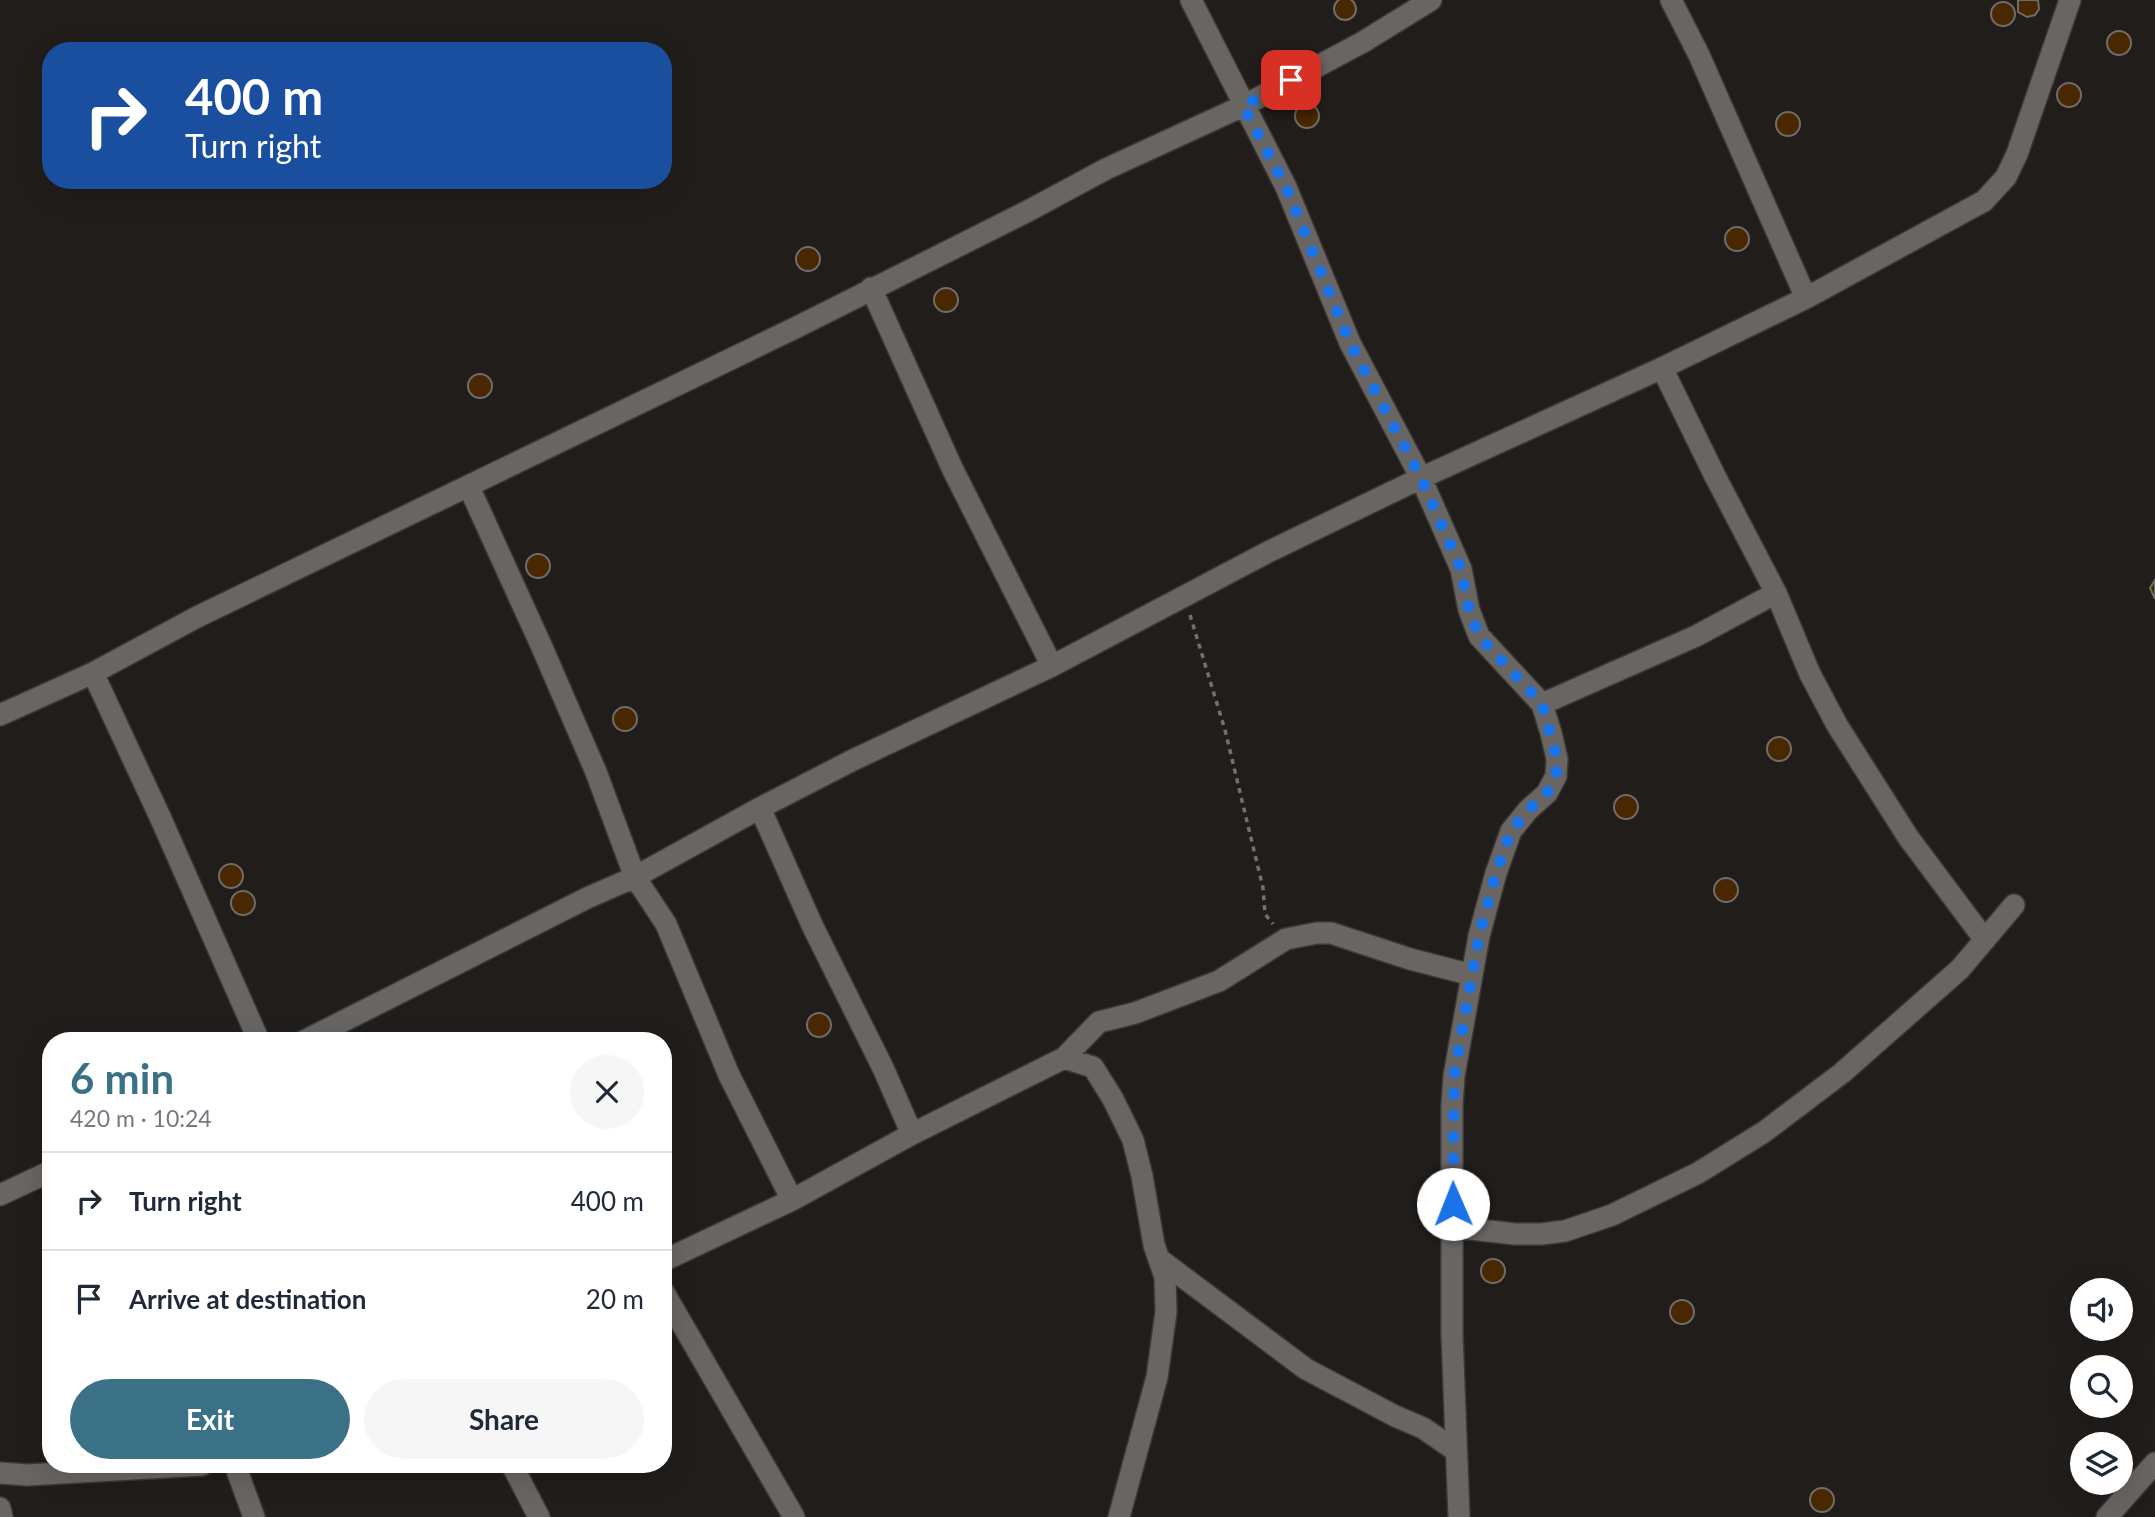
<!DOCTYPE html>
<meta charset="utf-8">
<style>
body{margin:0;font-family:Lato,sans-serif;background:#f6f6f7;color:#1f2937;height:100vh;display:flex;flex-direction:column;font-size:26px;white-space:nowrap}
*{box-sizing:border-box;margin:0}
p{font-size:23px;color:#747a83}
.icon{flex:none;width:38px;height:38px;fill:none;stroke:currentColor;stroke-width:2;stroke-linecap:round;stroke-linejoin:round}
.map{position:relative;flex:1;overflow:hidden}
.side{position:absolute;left:42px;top:1032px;width:630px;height:441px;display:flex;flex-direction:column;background:#fff;border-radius:28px;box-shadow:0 7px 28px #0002}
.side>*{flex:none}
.hud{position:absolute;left:42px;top:42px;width:630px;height:147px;border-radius:28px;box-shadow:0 7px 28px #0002;background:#1a4fa0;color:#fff;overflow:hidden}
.controls{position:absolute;left:2070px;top:1278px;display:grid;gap:14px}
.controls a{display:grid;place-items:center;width:63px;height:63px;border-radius:50%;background:#fff;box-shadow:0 7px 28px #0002;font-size:35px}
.pin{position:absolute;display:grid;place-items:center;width:60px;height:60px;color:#fff;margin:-30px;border-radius:14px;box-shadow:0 4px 10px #0006}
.me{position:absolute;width:77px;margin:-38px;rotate:359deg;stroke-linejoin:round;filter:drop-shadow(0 0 5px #0008)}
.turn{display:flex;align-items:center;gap:24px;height:147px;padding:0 28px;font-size:32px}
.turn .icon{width:91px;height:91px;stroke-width:2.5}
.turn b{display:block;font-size:49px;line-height:60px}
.round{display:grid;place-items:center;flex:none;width:74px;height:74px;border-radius:37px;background:#f6f6f7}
.head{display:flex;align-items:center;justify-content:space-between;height:119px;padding:0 28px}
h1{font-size:42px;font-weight:700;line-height:52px;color:#3a7186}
.primary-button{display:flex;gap:14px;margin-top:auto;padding:14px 28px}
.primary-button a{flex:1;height:80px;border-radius:42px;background:#3a7186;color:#fff;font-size:28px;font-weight:700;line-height:80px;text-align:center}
.primary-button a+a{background:#f6f6f7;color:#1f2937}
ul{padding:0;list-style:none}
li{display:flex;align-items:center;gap:21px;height:98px;padding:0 28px;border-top:2px solid #e0e1e3}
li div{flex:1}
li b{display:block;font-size:26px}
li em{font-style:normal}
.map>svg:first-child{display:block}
.building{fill:#482701;stroke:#6f6c6a;stroke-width:2}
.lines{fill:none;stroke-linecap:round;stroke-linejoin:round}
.minor-casing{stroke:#3b3938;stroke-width:24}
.path{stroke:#73716f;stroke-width:3.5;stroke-dasharray:5 5;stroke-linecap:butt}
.minor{stroke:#686563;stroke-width:21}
.route{stroke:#1a73e8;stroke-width:12;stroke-dasharray:0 21.6}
</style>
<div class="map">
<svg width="2155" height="1517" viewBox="0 0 2155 1517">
<rect width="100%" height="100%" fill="#201d1b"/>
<path class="building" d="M1334 9a11 11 0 1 1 22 0a11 11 0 1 1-22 0Z
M2038,0L2039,9L2035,15L2027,17L2018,12V0Z
M1991 14a12 12 0 1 1 24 0a12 12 0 1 1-24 0Z
M2107 43a12 12 0 1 1 24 0a12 12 0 1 1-24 0Z
M2057 95a12 12 0 1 1 24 0a12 12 0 1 1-24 0Z
M1295 116a12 12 0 1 1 24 0a12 12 0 1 1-24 0Z
M1776 124a12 12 0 1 1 24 0a12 12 0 1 1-24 0Z
M1725 239a12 12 0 1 1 24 0a12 12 0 1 1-24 0Z
M796 259a12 12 0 1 1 24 0a12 12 0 1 1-24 0Z
M934 300a12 12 0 1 1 24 0a12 12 0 1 1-24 0Z
M468 386a12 12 0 1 1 24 0a12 12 0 1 1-24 0Z
M526 566a12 12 0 1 1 24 0a12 12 0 1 1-24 0Z
M2155,580V599L2150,588Z
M613 719a12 12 0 1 1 24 0a12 12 0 1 1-24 0Z
M1767 749a12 12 0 1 1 24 0a12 12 0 1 1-24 0Z
M1614 807a12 12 0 1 1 24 0a12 12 0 1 1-24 0Z
M219 876a12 12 0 1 1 24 0a12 12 0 1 1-24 0Z
M1714 890a12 12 0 1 1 24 0a12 12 0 1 1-24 0Z
M231 903a12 12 0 1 1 24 0a12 12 0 1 1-24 0Z
M807 1025a12 12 0 1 1 24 0a12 12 0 1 1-24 0Z
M1481 1271a12 12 0 1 1 24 0a12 12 0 1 1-24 0Z
M1670 1312a12 12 0 1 1 24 0a12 12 0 1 1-24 0Z
M1810 1500a12 12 0 1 1 24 0a12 12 0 1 1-24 0Z"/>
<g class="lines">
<defs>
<path id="minor" d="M1191,0L1286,187L1350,343L1421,478L1461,569L1469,610L1479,636L1542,704L1551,733L1557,759L1556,776L1547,793L1528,810L1511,831L1496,873L1479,936L1454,1076L1452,1106V1334L1459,1517
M1671,0L1699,55L1806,298
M871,288L953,470L1052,666
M1662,368L1715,476L1776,593L1810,674L1837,725L1908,837L1985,940
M469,487L541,645L596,772L635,877L666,924L729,1075L792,1200
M93,673L161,819L259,1041
M1542,704L1696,636L1776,593
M0,715L93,673L197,617L795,328L1028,211L1106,169L1243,106L1363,42L1431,0
M760,808L813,927L883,1068L912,1134
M304,1041L587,898L635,877L760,808L853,760L1052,666L1268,552L1421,478L1662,368L1806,298L1984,201L2006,177L2017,154L2070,0
M1064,1058L1093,1067L1113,1099L1133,1140L1142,1176L1154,1245L1165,1277L1166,1312L1157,1377L1119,1517
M0,1195L51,1171
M1453,1227L1515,1234H1541L1565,1231L1612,1215L1698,1173L1764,1132L1842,1073L1960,969L2014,905
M1159,1259L1306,1369L1395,1416L1423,1428L1455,1450
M663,1261L792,1200L912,1134L1064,1058L1099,1022L1135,1013L1219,981L1286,939L1317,933H1331L1410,959L1472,975
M663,1291L794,1517
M235,1465L254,1517
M512,1465L539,1517
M0,1473L27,1475L202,1465
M0,1508L2,1517
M2107,1517L2155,1463"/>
</defs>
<use href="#minor" class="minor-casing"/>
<path class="path" d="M1190,615L1225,730L1263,888L1265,914L1273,924"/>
<use href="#minor" class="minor"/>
</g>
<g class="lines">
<path class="route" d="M1291,80L1243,106L1286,187L1350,343L1421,478L1461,569L1469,610L1479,636L1542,704L1557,759L1556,776L1547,793L1528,810L1511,831L1496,873L1479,936L1454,1076L1453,1204"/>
</g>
</svg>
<div class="controls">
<a><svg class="icon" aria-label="sound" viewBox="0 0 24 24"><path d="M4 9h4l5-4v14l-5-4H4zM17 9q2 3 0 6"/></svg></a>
<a><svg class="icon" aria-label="search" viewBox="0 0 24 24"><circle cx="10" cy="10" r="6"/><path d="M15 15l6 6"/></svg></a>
<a><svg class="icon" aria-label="layers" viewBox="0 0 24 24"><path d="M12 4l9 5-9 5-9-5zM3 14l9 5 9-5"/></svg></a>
</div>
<div class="pin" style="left:1291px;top:80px;background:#d93025"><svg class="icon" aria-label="arrive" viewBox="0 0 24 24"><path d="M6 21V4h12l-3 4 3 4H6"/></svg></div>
<svg class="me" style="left:1453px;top:1204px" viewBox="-20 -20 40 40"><circle r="19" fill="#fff"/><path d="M0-13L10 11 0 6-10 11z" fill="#1a73e8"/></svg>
<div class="hud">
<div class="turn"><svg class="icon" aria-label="right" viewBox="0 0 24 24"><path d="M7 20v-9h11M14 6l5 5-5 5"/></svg><div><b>400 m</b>Turn right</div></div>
</div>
<section class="side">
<div class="head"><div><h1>6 min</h1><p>420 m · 10:24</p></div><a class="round"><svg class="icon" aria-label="close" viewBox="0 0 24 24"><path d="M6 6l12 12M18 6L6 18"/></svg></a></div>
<ul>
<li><svg class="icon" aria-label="right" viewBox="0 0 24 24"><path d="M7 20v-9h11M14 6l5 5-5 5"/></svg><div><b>Turn right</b></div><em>400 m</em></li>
<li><svg class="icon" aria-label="arrive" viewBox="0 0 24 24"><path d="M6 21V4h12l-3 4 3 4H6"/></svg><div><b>Arrive at destination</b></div><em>20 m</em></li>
</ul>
<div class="primary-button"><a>Exit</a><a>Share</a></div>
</section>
</div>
